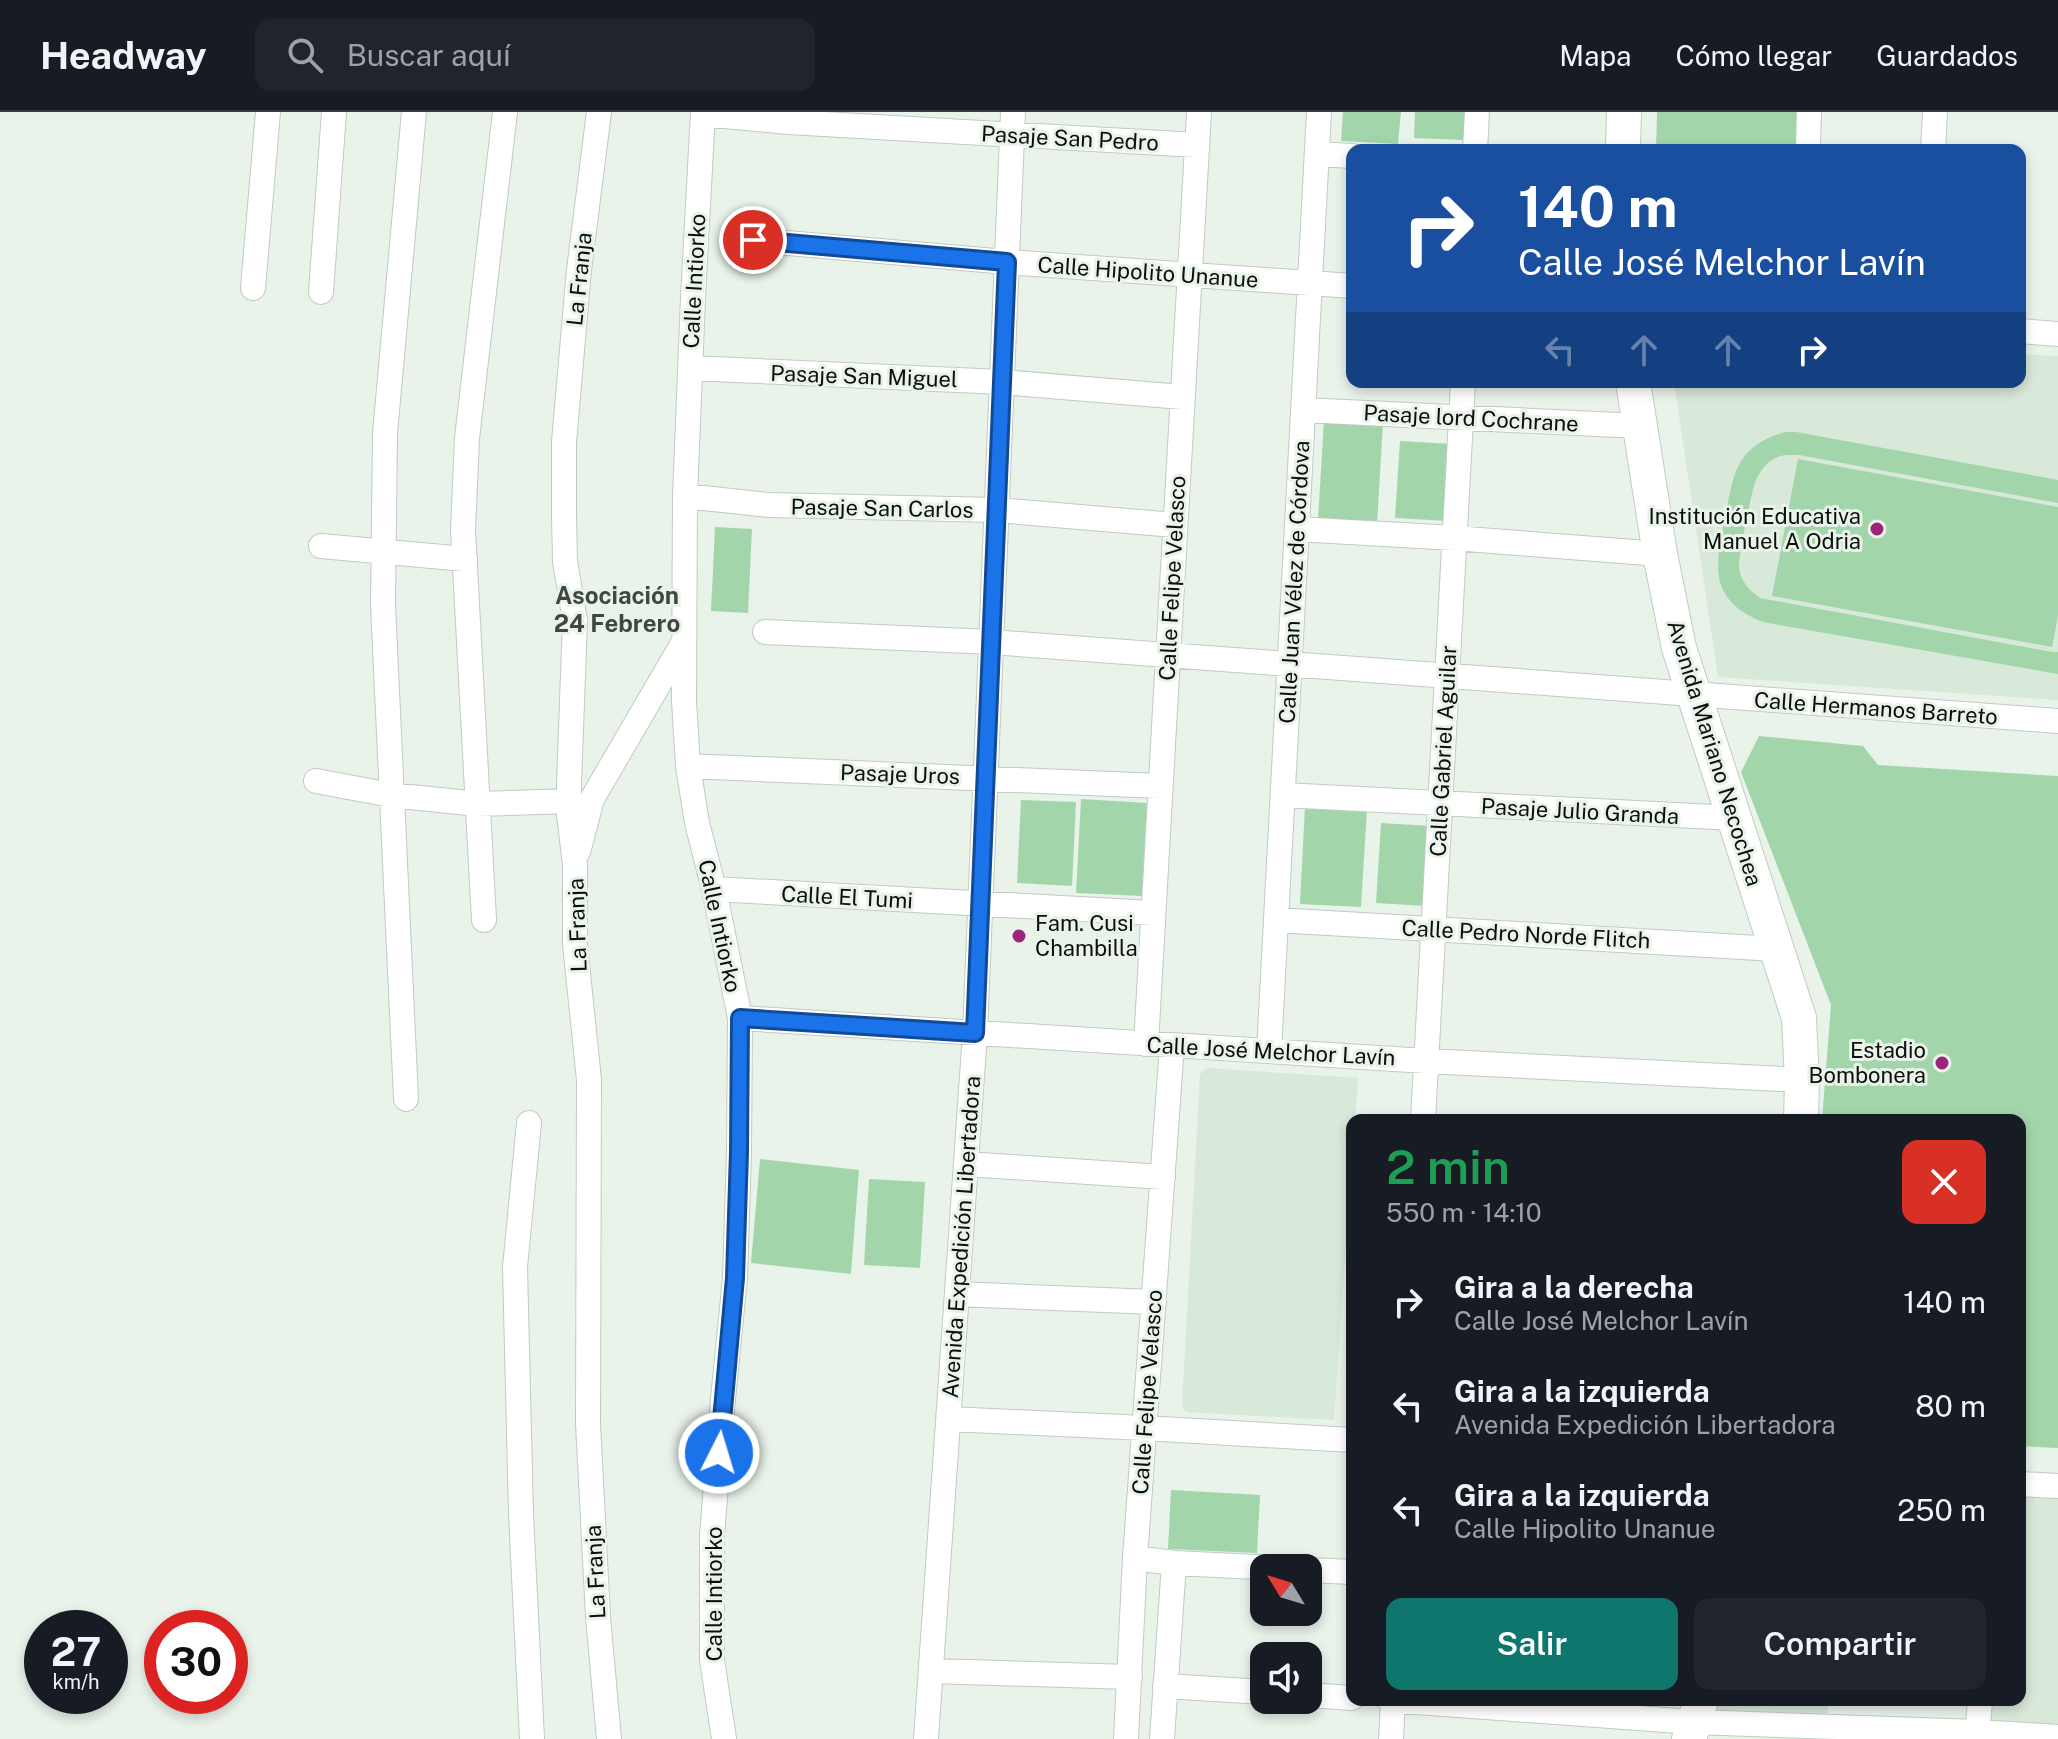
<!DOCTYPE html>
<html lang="es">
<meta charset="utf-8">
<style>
body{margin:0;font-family:"Public Sans",sans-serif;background:#20242c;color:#f1f3f6;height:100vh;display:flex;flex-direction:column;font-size:30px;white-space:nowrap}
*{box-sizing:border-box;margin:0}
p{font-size:26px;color:#9ea1a6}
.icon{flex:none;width:44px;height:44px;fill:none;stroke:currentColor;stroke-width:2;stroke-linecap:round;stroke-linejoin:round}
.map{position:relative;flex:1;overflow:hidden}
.sheet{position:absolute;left:1346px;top:1002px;width:680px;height:592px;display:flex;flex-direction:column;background:#171b24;border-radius:16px;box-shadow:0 4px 12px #0003}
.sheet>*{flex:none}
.top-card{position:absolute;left:1346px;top:32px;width:680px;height:244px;border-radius:16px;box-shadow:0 4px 12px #0003;background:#1a4fa0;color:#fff;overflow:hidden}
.needle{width:52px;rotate:308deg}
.controls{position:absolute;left:1250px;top:1442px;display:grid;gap:16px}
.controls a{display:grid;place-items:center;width:72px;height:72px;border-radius:16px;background:#171b24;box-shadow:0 4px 12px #0003;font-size:40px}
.speed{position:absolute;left:24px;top:1498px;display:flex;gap:16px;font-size:40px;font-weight:700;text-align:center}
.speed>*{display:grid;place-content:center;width:104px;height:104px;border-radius:50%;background:#171b24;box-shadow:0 4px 12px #0003;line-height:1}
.speed small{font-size:20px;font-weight:400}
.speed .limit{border:12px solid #d22;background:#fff;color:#111}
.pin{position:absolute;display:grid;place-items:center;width:68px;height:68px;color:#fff;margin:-34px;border:4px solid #fff;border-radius:50%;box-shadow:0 2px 8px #0007}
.me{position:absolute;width:88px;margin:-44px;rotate:5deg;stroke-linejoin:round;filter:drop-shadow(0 0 6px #0008)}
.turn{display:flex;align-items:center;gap:28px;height:168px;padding:0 40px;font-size:36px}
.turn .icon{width:104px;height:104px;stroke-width:2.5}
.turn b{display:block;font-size:56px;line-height:68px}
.lanes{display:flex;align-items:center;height:76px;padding:0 40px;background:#0003;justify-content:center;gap:40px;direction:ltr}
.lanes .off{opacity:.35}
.round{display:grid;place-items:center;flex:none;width:84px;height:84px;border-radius:16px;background:#20242c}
.summary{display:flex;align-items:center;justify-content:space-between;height:136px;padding:0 40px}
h1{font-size:48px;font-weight:600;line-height:60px;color:#1e9e55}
.button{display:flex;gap:16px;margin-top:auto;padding:16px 40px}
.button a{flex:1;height:92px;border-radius:16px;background:#0f766e;color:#fff;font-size:32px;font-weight:600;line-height:92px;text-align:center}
.button a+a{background:#20242c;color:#f1f3f6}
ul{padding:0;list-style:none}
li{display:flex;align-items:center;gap:24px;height:104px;padding:0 40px}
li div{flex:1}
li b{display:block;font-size:30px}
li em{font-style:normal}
header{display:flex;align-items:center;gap:48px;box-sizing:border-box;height:112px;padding:0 40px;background:#171b24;border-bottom:2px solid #363941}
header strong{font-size:38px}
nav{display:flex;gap:44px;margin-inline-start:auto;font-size:28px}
.search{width:560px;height:72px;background:#20242c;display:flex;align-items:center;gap:20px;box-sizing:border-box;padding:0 28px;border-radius:16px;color:#9ea1a6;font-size:30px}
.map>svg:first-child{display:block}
.built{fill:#d8e8d9}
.green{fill:#a2d6aa}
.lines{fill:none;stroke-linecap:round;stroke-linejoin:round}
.street-casing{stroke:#c1cbc2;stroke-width:26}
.secondary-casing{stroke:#c1cbc2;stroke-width:36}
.street{stroke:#fff;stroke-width:24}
.secondary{stroke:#fff;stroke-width:34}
.route-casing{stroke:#114b97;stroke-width:20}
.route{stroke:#1a73e8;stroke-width:14}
.poi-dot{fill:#9d257e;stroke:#e9f3ea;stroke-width:3}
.labels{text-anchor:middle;stroke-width:6;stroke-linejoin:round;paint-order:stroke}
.street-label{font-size:22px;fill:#0c0f0c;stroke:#e9f3ea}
.poi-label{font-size:22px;fill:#0c0f0c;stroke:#e9f3ea;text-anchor:end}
.neighbourhood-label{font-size:24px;font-weight:bold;fill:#3f4740;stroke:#e9f3ea}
</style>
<header>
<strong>Headway</strong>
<div class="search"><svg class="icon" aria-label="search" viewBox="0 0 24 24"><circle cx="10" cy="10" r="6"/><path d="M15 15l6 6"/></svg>Buscar aquí</div>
<nav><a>Mapa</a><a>Cómo llegar</a><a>Guardados</a></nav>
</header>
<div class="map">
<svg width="2058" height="1627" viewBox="0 0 2058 1627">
<rect width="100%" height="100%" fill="#e9f3ea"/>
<path class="built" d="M2020,242L2058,244V588L1718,565L1674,270H2020Z
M1207,956L1358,966L1355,1008H1352V1047L1334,1308L1186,1300L1182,1294L1200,962Z
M2020,1378L2058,1380V1620L1984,1614L1986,1588H2020Z
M1708,1588H1828L1827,1609L1704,1601Z"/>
<path class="green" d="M1343,0H1401L1398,32L1341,29Z
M1415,0H1468L1466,28L1414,26Z
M1657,0H1798L1797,38H1656Z
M1324,308L1383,311L1377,412L1318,408Z
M1785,320H1796L2058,368V391L1799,343C1788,343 1778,342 1769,350C1763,355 1758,363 1755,370C1751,382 1738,447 1739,456C1741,470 1749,478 1760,486L2052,540H2058V562L1763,510C1708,488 1715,454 1725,406C1734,361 1735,335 1785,320Z
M1400,329L1452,332L1448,409L1395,406Z
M1798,347L2058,395V504L2052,535L1772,484Z
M715,415L752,417L748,501L711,499Z
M1759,624L1863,634L1878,653L2058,664V1336L2020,1334V1008H1822L1831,893L1741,660Z
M1081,687L1147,691L1142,784L1076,781Z
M1021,688L1076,690L1072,774L1017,771Z
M1305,694L1367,697L1361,795L1300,792Z
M1381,711L1431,714L1426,794L1376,791Z
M760,1047L859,1058L851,1162L751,1151Z
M869,1067L925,1070L920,1156L864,1153Z
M1171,1378L1260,1383L1257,1441L1168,1437Z"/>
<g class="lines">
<defs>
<path id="street" d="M599,0L579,158L564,330V404L565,449L575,509L569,671V703L575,752V832L589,968L588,1311L598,1505L609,1627
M703,0L693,186L685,384L684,589L688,654L697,711L714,777L740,906L739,1040L735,1166L723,1287L712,1423V1548L724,1627
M703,2L788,10L1197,33
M1475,38L1477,0
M1808,38L1809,0
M1933,38L1935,0
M1317,42L1352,44
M753,128L1007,150L1352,174
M253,176L268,0
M321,180L334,0
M2020,219L2058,222
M690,256L1002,270L1182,285
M1303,298L1639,314
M685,384L769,393L997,398L1175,413
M1297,417L1454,426L1660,442
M321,434L465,447
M765,520L991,530L2058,609
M688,654L1160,674
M316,669L391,683L478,692L569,689
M1283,683L1734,706
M578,740L592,687L683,531
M714,777L1153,801
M484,808L463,418L467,326L505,0
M1276,808L1776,837
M740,906L1426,949L1802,968
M1146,932L1199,0
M1269,939L1319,0
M406,987L383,493L385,321L414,0
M1423,1008L1463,270
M529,1011L515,1155L521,1402L532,1627
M966,1052L1163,1065
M957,1182L1154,1190
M949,1307L1144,1316L1352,1328
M2020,1372L2058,1374
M1135,1446L1174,1451L1276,1456
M1308,1458L1352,1460
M931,1559L1130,1565
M1165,1574L1264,1580
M1308,1583L1352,1586
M1389,1588L1693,1610L1978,1620L2058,1625
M926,1627L975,921L1013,0
M1126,1627L1135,1446L1172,933
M1162,1627L1174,1451
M1391,1627L1393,1588
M1977,1627L1980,1588"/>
<path id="secondary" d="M1623,38L1624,0
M1633,270L1660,442L1679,536L1799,906L1802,968L1801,1008
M1689,1627L1701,1588"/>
</defs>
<use href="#street" class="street-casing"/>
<use href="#secondary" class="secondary-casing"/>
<use href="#street" class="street"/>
<use href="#secondary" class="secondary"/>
</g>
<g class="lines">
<defs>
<path id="route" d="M719,1341L735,1166L739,1040L740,906L975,921L1007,150L753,128"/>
</defs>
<use href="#route" class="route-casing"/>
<use href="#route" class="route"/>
</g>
<g class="poi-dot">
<circle cx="1877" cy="417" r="8"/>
<circle cx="1019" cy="824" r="8"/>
<circle cx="1942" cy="951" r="8"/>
</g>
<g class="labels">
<g class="street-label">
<text transform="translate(1070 26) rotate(3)" y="8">Pasaje San Pedro</text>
<text transform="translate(1148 160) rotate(4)" y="8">Calle Hipolito Unanue</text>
<text transform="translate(579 167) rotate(-84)" y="8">La Franja</text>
<text transform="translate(694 169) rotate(-87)" y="8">Calle Intiorko</text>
<text transform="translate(864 264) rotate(2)" y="8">Pasaje San Miguel</text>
<text transform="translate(1471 306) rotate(3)" y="8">Pasaje lord Cochrane</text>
<text transform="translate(882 396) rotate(1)" y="8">Pasaje San Carlos</text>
<text transform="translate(1172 466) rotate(-87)" y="8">Calle Felipe Velasco</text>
<text transform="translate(1294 470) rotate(-87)" y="8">Calle Juan Vélez de Córdova</text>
<text transform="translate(1876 596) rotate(4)" y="8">Calle Hermanos Barreto</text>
<text transform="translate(1443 639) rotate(-87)" y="8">Calle Gabriel Aguilar</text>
<text transform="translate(1715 641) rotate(73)" y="8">Avenida Mariano Necochea</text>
<text transform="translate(900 662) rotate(2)" y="8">Pasaje Uros</text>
<text transform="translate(1580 699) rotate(3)" y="8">Pasaje Julio Granda</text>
<text transform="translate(847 785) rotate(3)" y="8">Calle El Tumi</text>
<text transform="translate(577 813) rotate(-92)" y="8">La Franja</text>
<text transform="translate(720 814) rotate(78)" y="8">Calle Intiorko</text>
<text transform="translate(1526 822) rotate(3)" y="8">Calle Pedro Norde Flitch</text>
<text transform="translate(1271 939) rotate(3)" y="8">Calle José Melchor Lavín</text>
<text transform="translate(961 1125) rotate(-86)" y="8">Avenida Expedición Libertadora</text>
<text transform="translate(1147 1280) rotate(-86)" y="8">Calle Felipe Velasco</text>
<text transform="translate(595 1460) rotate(-93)" y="8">La Franja</text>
<text transform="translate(714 1482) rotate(-90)" y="8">Calle Intiorko</text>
</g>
<g class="poi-label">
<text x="1861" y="412">Institución Educativa<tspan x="1861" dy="25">Manuel A Odria</tspan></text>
<text x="1035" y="819" text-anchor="start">Fam. Cusi<tspan x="1035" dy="25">Chambilla</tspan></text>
<text x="1926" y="946">Estadio<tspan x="1926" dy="25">Bombonera</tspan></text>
</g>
<g class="neighbourhood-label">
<text x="617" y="492">Asociación<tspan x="617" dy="28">24 Febrero</tspan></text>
</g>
</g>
</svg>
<div class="controls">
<a><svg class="needle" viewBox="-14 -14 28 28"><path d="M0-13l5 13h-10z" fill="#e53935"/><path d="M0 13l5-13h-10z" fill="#9ea1a6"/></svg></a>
<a><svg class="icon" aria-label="sound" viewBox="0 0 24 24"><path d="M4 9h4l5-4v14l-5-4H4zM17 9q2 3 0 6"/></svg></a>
</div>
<div class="speed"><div>27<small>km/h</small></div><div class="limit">30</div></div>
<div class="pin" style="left:753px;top:128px;background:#d93025"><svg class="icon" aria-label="arrive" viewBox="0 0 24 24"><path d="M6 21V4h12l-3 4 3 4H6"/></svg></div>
<svg class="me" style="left:719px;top:1341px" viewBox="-20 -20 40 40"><circle r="17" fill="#1a73e8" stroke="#fff" stroke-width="3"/><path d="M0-11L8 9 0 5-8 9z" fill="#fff"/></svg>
<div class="top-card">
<div class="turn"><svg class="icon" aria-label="right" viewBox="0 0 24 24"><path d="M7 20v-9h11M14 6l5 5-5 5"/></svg><div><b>140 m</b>Calle José Melchor Lavín</div></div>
<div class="lanes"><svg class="icon off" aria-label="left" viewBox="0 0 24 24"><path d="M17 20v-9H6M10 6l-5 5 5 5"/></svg><svg class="icon off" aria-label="ahead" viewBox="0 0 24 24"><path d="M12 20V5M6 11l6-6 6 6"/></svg><svg class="icon off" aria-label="ahead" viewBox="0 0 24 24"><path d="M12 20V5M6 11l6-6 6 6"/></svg><svg class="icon" aria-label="right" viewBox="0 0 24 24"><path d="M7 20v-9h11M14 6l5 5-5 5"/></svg></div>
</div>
<section class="sheet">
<div class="summary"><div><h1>2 min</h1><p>550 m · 14:10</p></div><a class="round" style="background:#d93025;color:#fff"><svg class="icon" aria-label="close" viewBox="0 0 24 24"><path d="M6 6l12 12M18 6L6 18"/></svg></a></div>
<ul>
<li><svg class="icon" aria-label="right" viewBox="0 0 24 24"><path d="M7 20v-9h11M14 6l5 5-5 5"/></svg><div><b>Gira a la derecha</b><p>Calle José Melchor Lavín</p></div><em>140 m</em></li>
<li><svg class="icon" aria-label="left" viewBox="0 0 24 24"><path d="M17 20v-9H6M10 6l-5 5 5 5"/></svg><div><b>Gira a la izquierda</b><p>Avenida Expedición Libertadora</p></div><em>80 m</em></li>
<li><svg class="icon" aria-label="left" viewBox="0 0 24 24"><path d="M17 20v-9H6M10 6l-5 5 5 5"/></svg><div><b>Gira a la izquierda</b><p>Calle Hipolito Unanue</p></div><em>250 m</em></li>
</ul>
<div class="button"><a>Salir</a><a>Compartir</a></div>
</section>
</div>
